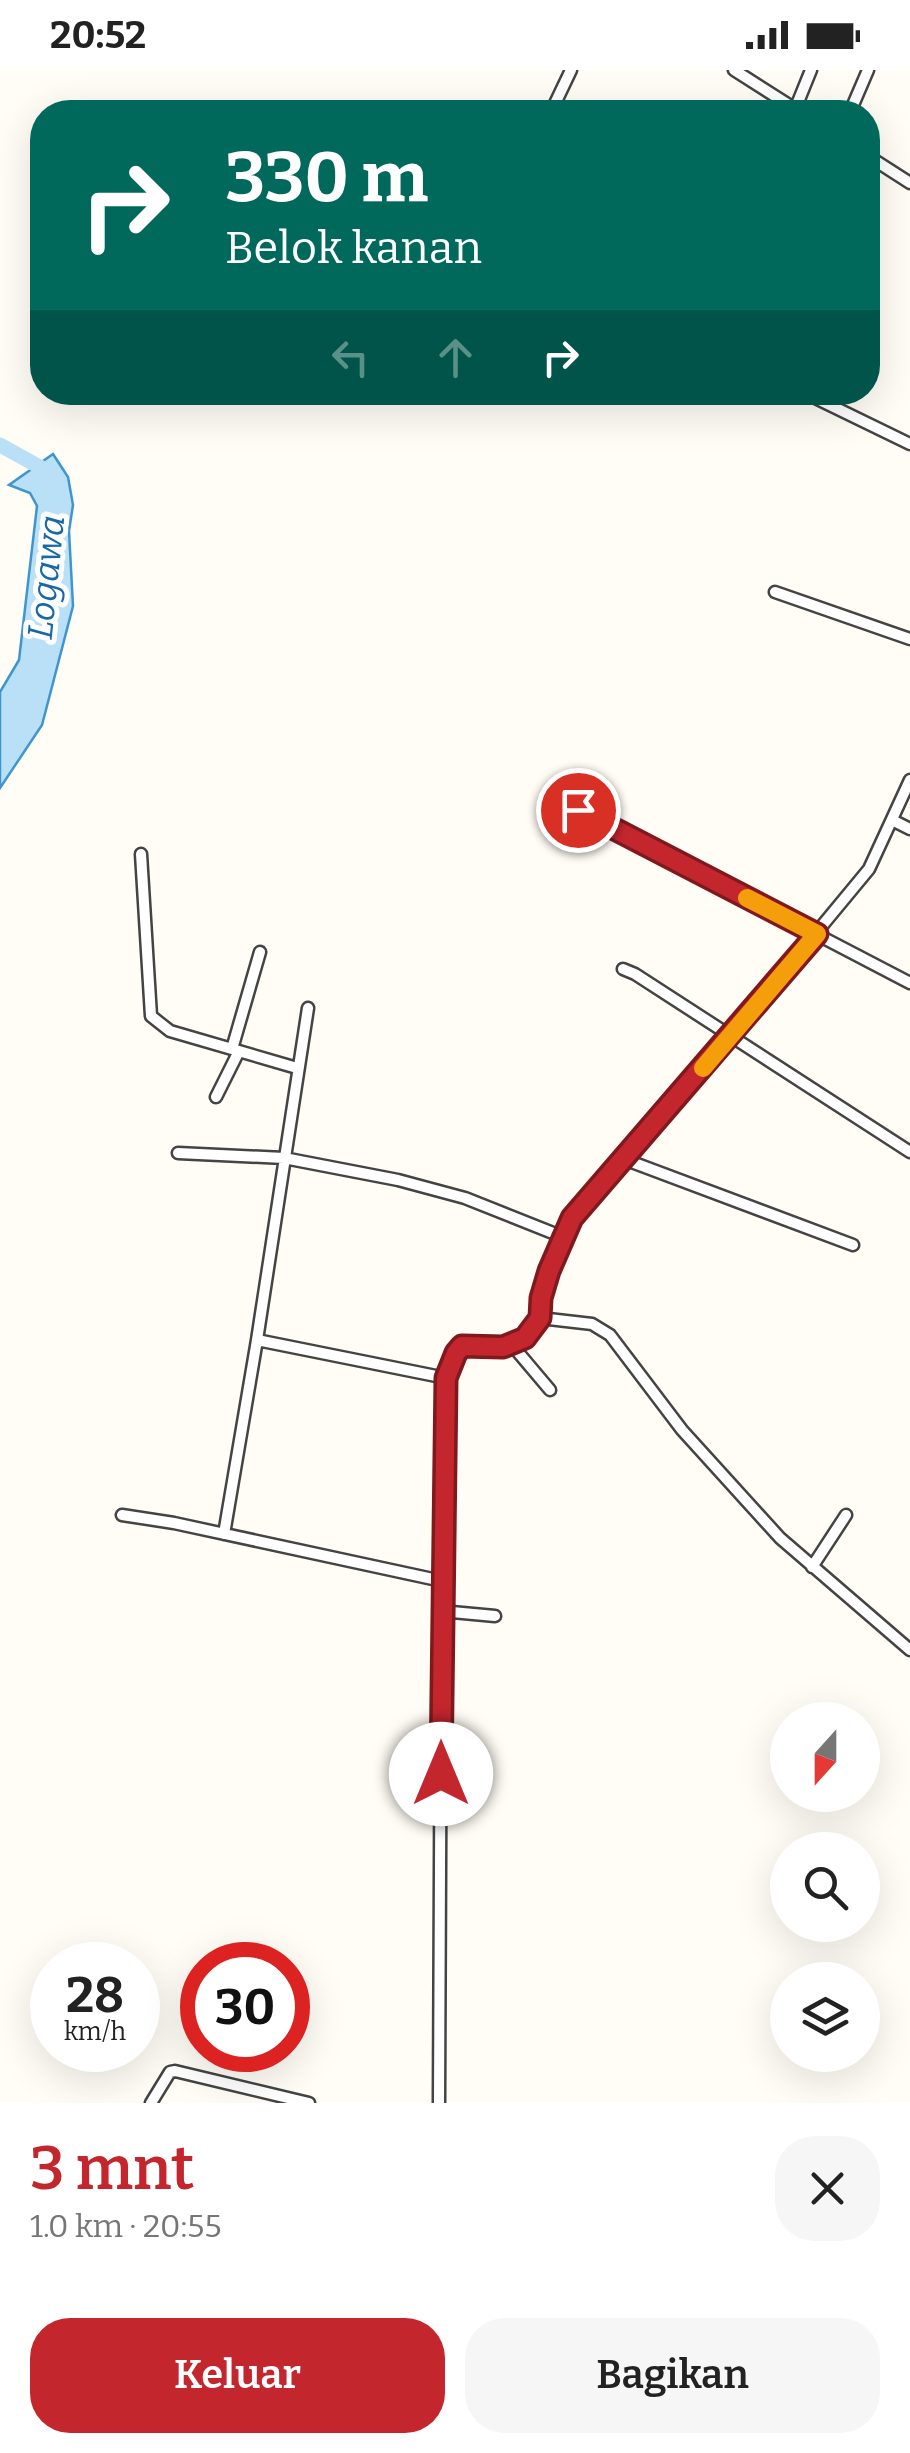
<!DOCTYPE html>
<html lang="id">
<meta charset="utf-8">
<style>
body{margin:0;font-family:Bitter,serif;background:#f6f6f6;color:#222;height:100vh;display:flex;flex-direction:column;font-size:38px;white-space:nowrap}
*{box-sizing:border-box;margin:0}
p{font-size:32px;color:#767676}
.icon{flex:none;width:55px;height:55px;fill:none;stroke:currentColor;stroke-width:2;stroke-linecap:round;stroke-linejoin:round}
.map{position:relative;height:2033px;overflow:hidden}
.sheet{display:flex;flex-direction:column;background:#fff;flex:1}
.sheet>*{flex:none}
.top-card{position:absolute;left:30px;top:30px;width:850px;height:305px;border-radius:40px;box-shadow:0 10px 40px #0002;background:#00695c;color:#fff;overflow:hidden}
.needle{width:65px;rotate:201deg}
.fabs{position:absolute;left:770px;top:1632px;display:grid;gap:20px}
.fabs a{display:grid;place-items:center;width:110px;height:110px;border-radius:50%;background:#fff;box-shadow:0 10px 40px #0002;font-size:50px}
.speed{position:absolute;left:30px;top:1872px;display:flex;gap:20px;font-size:50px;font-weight:700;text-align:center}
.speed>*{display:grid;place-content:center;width:130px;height:130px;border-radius:50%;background:#fff;box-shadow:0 10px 40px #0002;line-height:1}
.speed small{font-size:25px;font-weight:400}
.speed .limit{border:15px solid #d22;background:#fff;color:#111}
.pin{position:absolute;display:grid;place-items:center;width:85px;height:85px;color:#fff;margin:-42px;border:5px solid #fff;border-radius:50%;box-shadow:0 2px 10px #0007}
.me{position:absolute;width:110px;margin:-55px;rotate:0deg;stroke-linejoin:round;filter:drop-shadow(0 0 8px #0008)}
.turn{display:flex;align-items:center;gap:35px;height:210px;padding:0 30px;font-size:45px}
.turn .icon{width:130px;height:130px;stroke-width:2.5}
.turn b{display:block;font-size:70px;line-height:85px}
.lanes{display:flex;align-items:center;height:95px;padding:0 30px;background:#0003;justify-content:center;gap:50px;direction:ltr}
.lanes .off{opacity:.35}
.round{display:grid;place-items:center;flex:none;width:105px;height:105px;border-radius:40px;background:#f6f6f6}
.head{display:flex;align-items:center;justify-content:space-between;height:170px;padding:0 30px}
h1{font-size:60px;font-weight:600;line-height:75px;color:#c4262e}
.primary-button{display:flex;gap:20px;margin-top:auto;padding:20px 30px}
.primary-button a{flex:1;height:115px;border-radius:40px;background:#c4262e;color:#fff;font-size:40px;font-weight:600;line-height:115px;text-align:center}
.primary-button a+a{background:#f6f6f6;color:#222}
.status{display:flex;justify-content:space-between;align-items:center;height:70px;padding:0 50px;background:#fff;direction:ltr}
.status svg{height:28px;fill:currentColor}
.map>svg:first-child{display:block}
.water{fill:#b9e0f7;stroke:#3f96cf;stroke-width:2.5}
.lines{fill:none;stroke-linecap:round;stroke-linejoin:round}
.river{stroke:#b9e0f7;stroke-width:15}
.street-casing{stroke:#444;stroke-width:15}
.street{stroke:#fff;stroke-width:10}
.route-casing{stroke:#7f191e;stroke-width:25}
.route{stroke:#c4262e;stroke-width:18}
.slow{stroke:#f59e0b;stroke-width:18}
.labels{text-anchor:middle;stroke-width:10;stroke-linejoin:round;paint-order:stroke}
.water-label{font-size:35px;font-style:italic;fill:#1768a6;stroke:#fff}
</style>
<div class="status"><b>20:52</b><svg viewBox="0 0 49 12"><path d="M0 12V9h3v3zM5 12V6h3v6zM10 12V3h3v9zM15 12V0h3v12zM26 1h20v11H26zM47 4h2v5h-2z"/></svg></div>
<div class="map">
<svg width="910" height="2033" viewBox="0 0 910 2033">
<rect width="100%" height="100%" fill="#fffdf5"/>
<path class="water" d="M53,384L68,407L73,435L69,461L73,536L42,655L0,718V622L19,590L37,436L30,423L9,415Z"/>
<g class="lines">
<path class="river" d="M0,375L47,401L48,406"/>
<defs>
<path id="street" d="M734,0L800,42
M551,42L571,0
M794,42L811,0
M850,42L868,0
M868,86L910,113
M803,322L910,374
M775,522L910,569
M578,740L910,913
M894,751L910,759
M141,784L151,946L170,961L297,998
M623,899L635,904L910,1082
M308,938L257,1270L446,1308
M232,979L260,882
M216,1027L239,981
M178,1083L284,1088L398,1110L465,1128L563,1167
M621,1088L853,1175
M540,1248L592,1254L610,1265L682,1360L780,1468L910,1580
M512,1275L550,1320
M122,1445L174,1453L442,1511
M224,1464L257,1270
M812,1497L846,1445
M441,1541L495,1546
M151,2033L170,2002L175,2001L309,2033
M439,2033L441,1566L446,1308L462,1275L503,1277L525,1268L540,1248L541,1227L549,1201L572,1148L730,967L869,799L910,710"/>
</defs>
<use href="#street" class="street-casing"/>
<use href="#street" class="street"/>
</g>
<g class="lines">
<defs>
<path id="route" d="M441,1704L446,1308L456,1283L462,1276L503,1277L525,1268L540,1248L541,1228L549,1201L572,1148L817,864L578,740"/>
</defs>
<use href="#route" class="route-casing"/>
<use href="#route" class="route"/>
<path class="slow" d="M703,998L817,864L747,828"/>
</g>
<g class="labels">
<g class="water-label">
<text transform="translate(46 507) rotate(-84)" y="12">Logawa</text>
</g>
</g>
</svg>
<div class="fabs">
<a><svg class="needle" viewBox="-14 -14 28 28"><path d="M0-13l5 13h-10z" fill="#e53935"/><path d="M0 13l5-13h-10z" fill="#767676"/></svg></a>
<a><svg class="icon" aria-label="search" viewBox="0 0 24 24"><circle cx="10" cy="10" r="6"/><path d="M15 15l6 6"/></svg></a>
<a><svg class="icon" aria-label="layers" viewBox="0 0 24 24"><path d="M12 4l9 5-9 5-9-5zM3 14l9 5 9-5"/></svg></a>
</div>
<div class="speed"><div>28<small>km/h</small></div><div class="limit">30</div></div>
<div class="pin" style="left:578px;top:740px;background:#d93025"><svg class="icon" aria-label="arrive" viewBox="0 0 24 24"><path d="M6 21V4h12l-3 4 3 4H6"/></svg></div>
<svg class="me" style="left:441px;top:1704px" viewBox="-20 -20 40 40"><circle r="19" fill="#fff"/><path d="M0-13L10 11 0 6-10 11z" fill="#c4262e"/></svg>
<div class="top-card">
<div class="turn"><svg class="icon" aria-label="right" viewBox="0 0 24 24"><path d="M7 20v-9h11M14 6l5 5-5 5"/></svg><div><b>330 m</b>Belok kanan</div></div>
<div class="lanes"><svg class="icon off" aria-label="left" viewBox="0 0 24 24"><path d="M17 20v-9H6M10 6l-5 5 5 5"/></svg><svg class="icon off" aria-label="ahead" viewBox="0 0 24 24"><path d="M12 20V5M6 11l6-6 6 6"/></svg><svg class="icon" aria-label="right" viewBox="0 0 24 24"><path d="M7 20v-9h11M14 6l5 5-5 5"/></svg></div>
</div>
</div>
<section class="sheet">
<div class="head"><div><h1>3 mnt</h1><p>1.0 km · 20:55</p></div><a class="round"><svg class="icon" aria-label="close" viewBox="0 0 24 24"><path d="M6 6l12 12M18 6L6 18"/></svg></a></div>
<div class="primary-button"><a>Keluar</a><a>Bagikan</a></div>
</section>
